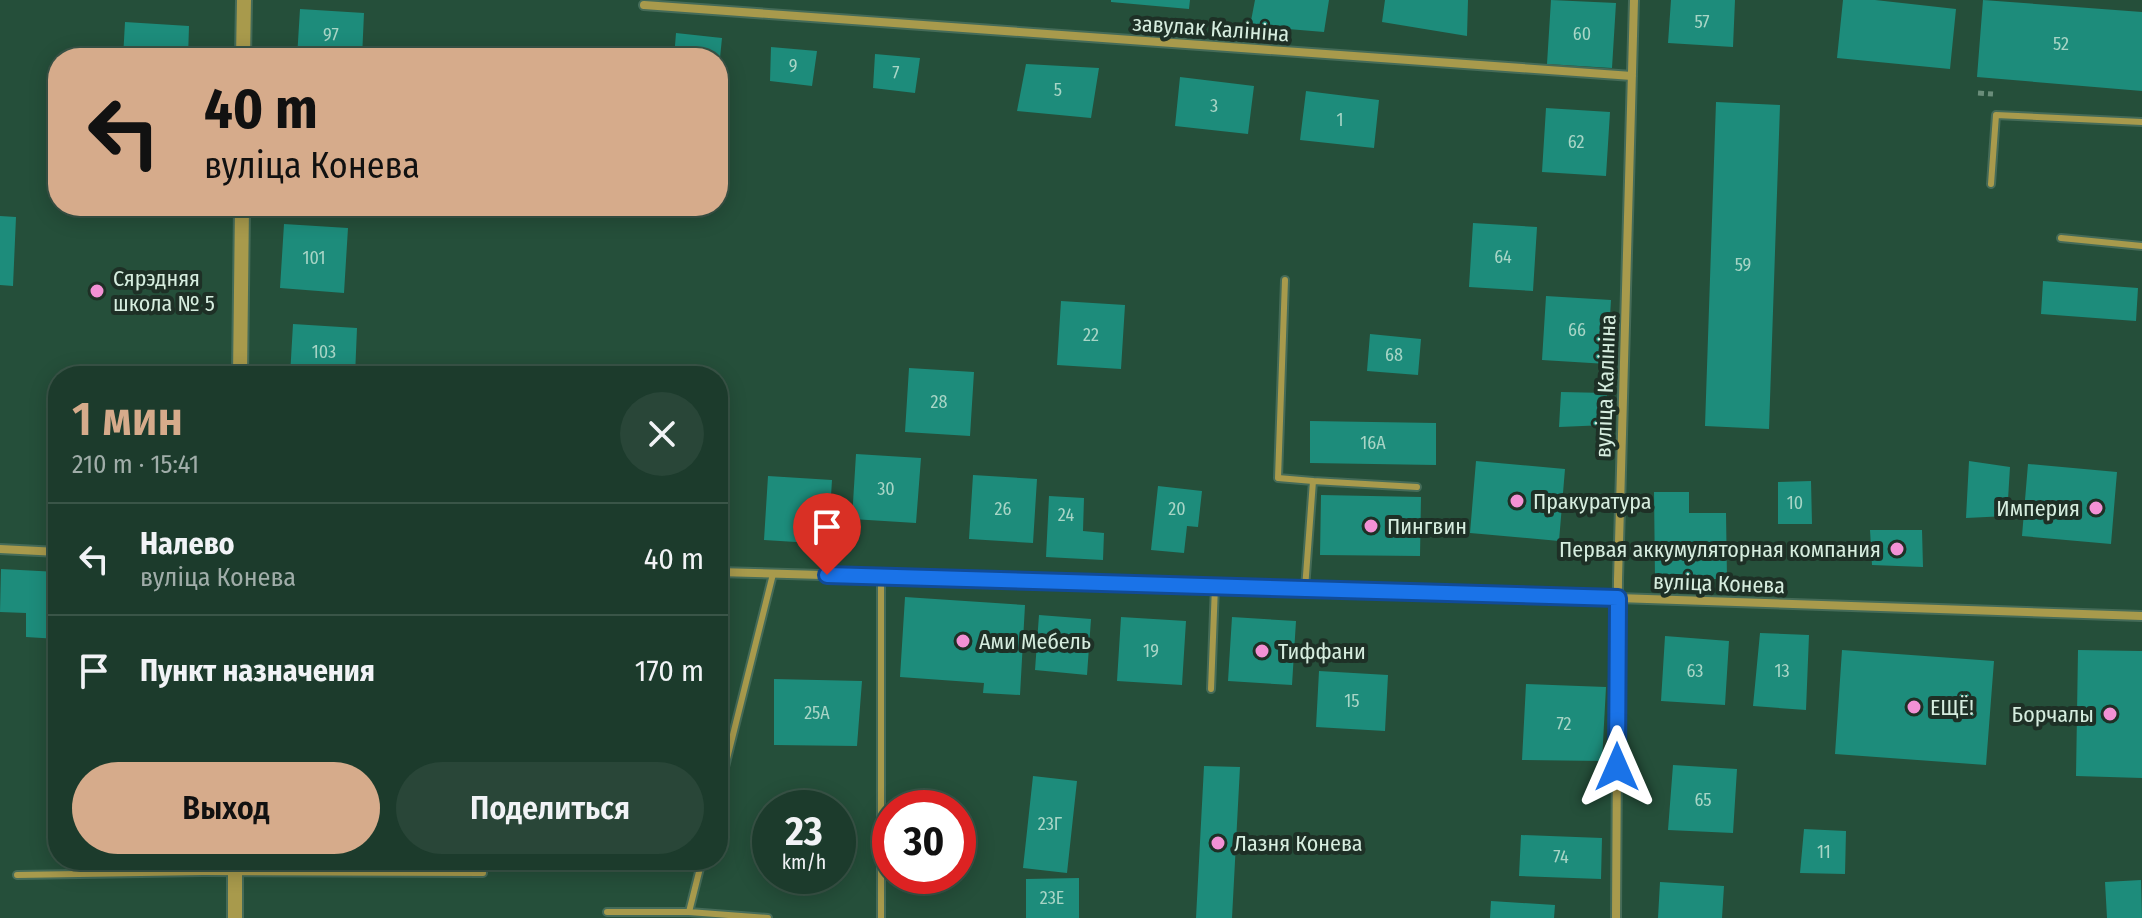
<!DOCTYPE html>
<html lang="ru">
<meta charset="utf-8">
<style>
body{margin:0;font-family:"Fira Sans Condensed",sans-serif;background:#294638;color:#f1f3f6;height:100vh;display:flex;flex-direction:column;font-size:30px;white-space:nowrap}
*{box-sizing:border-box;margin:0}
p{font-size:26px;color:#a0ada9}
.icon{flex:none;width:44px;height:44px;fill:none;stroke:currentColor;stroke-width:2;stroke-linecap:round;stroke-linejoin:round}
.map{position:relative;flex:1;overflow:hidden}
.drawer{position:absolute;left:48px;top:366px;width:680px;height:504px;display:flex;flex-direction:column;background:#1c3b2c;border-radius:32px;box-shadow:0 4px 20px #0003,0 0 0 2px #3a5548}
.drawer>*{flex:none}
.guide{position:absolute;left:48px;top:48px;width:680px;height:168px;border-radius:32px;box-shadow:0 4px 20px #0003,0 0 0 2px #3a5548;background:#d6ab8b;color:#111;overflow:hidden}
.speed{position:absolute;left:752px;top:790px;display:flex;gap:16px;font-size:40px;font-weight:700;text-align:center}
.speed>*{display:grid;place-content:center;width:104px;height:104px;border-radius:50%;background:#1c3b2c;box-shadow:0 4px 20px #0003,0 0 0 2px #3a5548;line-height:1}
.speed small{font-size:20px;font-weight:400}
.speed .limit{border:12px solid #d22;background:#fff;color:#111}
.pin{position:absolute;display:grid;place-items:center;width:68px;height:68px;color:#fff;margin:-82px -34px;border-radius:50% 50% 50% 0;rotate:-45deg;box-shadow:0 0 8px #0007}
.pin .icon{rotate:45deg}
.me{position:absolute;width:88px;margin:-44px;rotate:0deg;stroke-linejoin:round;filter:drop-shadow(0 0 6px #0008)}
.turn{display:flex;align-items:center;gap:28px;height:168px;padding:0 24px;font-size:36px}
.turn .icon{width:104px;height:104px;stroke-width:2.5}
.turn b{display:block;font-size:56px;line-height:68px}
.round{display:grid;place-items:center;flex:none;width:84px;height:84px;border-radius:42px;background:#294638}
.headline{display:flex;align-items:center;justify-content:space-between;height:136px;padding:0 24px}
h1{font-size:48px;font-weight:600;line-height:60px;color:#d6ab8b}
.cta{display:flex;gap:16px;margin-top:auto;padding:16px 24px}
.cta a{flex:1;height:92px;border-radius:48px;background:#d6ab8b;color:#111;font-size:32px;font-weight:600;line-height:92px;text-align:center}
.cta a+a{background:#294638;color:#f1f3f6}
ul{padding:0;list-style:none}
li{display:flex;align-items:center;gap:24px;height:112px;padding:0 24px;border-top:2px solid #3a5548}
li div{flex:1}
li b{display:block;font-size:30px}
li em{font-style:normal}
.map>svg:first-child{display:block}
.building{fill:#1d8c7b}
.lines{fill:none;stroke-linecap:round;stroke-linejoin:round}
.service-casing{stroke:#456b58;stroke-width:10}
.minor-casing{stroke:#456b58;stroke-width:12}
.tertiary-casing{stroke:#456b58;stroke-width:18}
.path{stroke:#6a8d7a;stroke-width:5;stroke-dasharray:6 4;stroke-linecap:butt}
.service{stroke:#a89a4c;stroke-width:6}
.minor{stroke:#a89a4c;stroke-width:8}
.tertiary{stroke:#a89a4c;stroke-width:14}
.route-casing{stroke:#114b97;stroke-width:20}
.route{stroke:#1a73e8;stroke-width:14}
.poi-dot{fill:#f391d5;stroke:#1e3026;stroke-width:3}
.labels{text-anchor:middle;stroke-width:8;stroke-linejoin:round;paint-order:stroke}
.number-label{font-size:18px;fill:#a8d5c6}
.street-label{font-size:22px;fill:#d6eddf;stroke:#1e3026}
.poi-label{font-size:22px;fill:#d6eddf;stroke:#1e3026;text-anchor:start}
</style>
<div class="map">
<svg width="2142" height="918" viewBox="0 0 2142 918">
<rect width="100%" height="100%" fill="#254f3a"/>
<path class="building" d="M1111,0H1190L1189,9L1111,2Z
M1255,0H1329L1324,32L1250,26Z
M1385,0H1468L1467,36L1382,22Z
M1551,0L1616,3L1612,68L1547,64Z
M1671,0H1735L1733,47L1668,43Z
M1843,0H1875L1956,9L1950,69L1837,58Z
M1983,0L2142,12V91L1977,77Z
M300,9L364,13L362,58H297Z
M125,22L189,26L188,58H123Z
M676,33L722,38L720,58H674Z
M771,47L817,51L812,86L770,81Z
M875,54L920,58L915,93L873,88Z
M1026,64L1099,68L1091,118L1017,111Z
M1180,77L1254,86L1248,134L1175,126Z
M1306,91L1379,100L1374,148L1300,140Z
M1716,102L1780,105L1769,429L1705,426Z
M1546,108L1610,112L1606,176L1542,172Z
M0,216L16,217L13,286L0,285Z
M1473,223L1537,227L1533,291L1469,287Z
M284,224L348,228L344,293L280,288Z
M2043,281L2138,288L2136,321L2041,314Z
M1546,296L1611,300L1607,364L1542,360Z
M1061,301L1125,305L1121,369L1057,365Z
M293,324L357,328L355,376H290Z
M1370,334L1421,339L1418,375L1367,371Z
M909,368L974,372L970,436L905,432Z
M1561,392L1607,393L1606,425L1559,427Z
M1310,421L1436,423V465L1310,463Z
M856,454L921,458L916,523L852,519Z
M1476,461L1565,469L1559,541L1470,533Z
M1969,461L2010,467L2007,516L1966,518Z
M2028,464L2117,472L2111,544L2022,536Z
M973,475L1037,479L1033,543L969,539Z
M768,476L832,480L828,544L764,540Z
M1811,481L1812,524H1778V482Z
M1158,486L1202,491L1198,527L1187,526L1184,553L1151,550Z
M1654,492H1689V513H1726L1727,579H1655Z
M1321,495L1421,497L1420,556L1320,555Z
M1049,496L1084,498L1083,531L1104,533L1103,560L1046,557Z
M1870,530H1922L1923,567L1872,565Z
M1,569L58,572V639L26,637V613L0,612Z
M905,597L1025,605L1020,695L983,693L984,683L900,677Z
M1039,615L1091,619L1087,675L1035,670Z
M1121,617L1186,621L1182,685L1117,681Z
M1232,617L1296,621L1292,685L1228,681Z
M1760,633L1809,635L1806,710L1753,706Z
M1665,636L1729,641L1725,705L1661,701Z
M1842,650L1994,661L1986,765L1835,754Z
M2078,650L2142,651V778L2076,776Z
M1319,671L1388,675L1385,731L1316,727Z
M774,679L862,681L857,746L774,745Z
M1526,684L1606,687L1602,761L1522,760Z
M1673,765L1737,769L1733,833L1668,830Z
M1204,766L1240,767L1232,918H1196Z
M1033,776L1077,781L1067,873L1023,868Z
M1804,829L1846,831L1845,874L1800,873Z
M1521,835L1602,838L1601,879L1519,876Z
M1079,878V918H1026V879Z
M2141,880L2142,918H2107L2105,882Z
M1660,882L1724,886L1722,918H1658Z
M1491,901L1555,905L1554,918H1490Z"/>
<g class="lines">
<defs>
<path id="service" d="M1991,184L1996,115L2142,122
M2061,238L2142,246
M1285,280L1278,478L1313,481
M881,577V918
M1305,589L1313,481L1417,487
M1211,689L1215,586
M718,795L773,574
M17,875L203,872L483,873V860
M607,912H689L702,860
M689,912L768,918"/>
<path id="minor" d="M644,5L1632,76
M0,549L58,552
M718,572L1618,598L2142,616
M1616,918L1618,579L1634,0"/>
<path id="tertiary" d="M243,58L244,0
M240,376L242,206
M235,918V860"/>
</defs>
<use href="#service" class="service-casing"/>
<use href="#minor" class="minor-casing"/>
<use href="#tertiary" class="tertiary-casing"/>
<path class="path" d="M1978,93L1993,94"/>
<use href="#service" class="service"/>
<use href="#minor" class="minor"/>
<use href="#tertiary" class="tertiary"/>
</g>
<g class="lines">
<defs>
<path id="route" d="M827,575L1618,598L1617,767"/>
</defs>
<use href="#route" class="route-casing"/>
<use href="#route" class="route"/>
</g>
<g class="poi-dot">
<circle cx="97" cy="291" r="8"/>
<circle cx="1517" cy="501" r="8"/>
<circle cx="2096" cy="508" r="8"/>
<circle cx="1371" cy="526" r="8"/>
<circle cx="1897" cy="549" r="8"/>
<circle cx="963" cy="641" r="8"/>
<circle cx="1262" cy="651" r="8"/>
<circle cx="1914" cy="707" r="8"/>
<circle cx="2110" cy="714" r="8"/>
<circle cx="1218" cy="843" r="8"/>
</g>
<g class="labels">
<g class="number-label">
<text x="1702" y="28">57</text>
<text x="1582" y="40">60</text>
<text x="331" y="41">97</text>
<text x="2061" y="50">52</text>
<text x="793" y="72">9</text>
<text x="896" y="79">7</text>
<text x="1058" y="96">5</text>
<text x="1214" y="112">3</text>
<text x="1340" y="126">1</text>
<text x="1576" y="148">62</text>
<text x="1503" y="263">64</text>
<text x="314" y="264">101</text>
<text x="1743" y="271">59</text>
<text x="1577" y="336">66</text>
<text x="1091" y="341">22</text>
<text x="324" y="358">103</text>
<text x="1394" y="361">68</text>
<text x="939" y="408">28</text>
<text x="1373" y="449">16А</text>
<text x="886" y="495">30</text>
<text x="1795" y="509">10</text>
<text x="1003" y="515">26</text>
<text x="1177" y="515">20</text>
<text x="1066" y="521">24</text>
<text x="1151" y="657">19</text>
<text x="1695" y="677">63</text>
<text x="1782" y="677">13</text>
<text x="1352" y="707">15</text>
<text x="817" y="719">25А</text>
<text x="1564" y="730">72</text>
<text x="1703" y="806">65</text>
<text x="1050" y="830">23Г</text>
<text x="1824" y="858">11</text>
<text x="1561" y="863">74</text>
<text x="1052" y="904">23Е</text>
</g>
<g class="street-label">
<text transform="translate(1211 28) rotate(4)" y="8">завулак Калініна</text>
<text transform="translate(1605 386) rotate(-88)" y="8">вуліца Калініна</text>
<text transform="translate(1719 583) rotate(2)" y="8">вуліца Конева</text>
</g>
<g class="poi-label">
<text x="113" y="286">Сярэдняя<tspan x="113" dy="25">школа № 5</tspan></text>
<text x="1533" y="509">Пракуратура</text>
<text x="2080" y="516" text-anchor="end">Империя</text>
<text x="1387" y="534">Пингвин</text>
<text x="1881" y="557" text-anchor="end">Первая аккумуляторная компания</text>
<text x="979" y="649">Ами Мебель</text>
<text x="1278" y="659">Тиффани</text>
<text x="1930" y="715">ЕЩЁ!</text>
<text x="2094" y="722" text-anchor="end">Борчалы</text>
<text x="1234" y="851">Лазня Конева</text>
</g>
</g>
</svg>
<div class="speed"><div>23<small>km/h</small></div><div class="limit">30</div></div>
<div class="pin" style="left:827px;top:575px;background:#d93025"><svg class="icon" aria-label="arrive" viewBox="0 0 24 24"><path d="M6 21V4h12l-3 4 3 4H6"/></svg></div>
<svg class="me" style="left:1617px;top:767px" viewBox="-20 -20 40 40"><path d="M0-17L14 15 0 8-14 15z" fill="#1a73e8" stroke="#fff" stroke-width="4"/></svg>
<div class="guide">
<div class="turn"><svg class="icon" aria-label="left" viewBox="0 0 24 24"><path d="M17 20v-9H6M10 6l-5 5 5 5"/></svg><div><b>40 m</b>вуліца Конева</div></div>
</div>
<section class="drawer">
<div class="headline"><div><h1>1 мин</h1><p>210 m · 15:41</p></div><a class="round"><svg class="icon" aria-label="close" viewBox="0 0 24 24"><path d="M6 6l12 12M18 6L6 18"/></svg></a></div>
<ul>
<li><svg class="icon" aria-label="left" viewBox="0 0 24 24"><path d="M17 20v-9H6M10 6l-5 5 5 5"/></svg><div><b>Налево</b><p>вуліца Конева</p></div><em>40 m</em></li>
<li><svg class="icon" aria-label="arrive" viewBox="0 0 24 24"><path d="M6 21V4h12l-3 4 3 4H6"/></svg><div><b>Пункт назначения</b></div><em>170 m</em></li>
</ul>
<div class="cta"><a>Выход</a><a>Поделиться</a></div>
</section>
</div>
